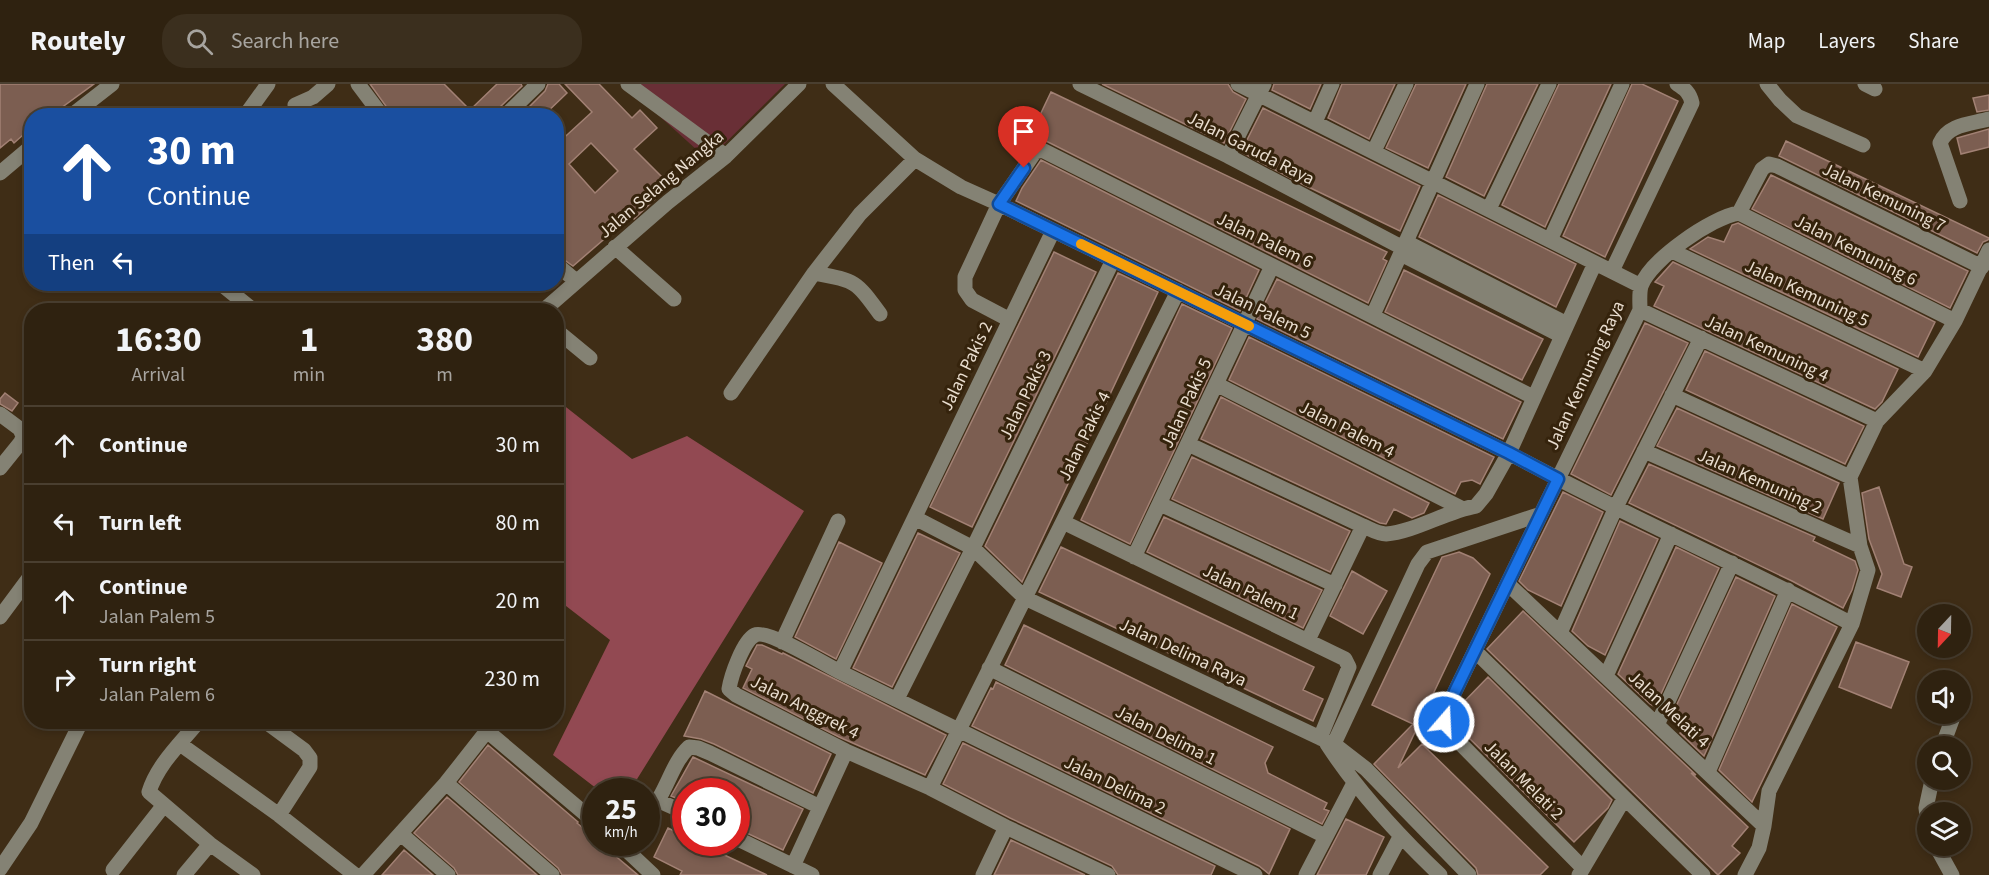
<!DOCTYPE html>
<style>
body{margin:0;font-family:"Source Sans 3",sans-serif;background:#3b2f1e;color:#f1f3f6;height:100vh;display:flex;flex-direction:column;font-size:22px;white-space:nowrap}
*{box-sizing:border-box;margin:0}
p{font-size:20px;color:#a7a49f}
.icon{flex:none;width:33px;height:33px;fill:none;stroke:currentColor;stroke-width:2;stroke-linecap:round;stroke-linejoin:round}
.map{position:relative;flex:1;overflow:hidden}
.drawer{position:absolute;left:24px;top:219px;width:540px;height:426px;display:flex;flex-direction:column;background:#2f2210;border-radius:24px;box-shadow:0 3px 9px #0003,0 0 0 2px #4a3f30}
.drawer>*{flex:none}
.hud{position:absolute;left:24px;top:24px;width:540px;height:183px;border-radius:24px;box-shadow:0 3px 9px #0003,0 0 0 2px #4a3f30;background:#1a4fa0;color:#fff;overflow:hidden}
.needle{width:39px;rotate:202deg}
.controls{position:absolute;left:1917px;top:520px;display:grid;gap:12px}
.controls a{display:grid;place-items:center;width:54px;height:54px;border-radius:50%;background:#2f2210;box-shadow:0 3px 9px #0003,0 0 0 2px #4a3f30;font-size:30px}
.speed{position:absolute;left:582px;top:694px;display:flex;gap:12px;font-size:30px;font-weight:700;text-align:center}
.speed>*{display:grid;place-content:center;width:78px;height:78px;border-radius:50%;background:#2f2210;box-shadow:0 3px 9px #0003,0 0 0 2px #4a3f30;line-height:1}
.speed small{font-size:15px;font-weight:400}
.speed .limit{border:9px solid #d22;background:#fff;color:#111}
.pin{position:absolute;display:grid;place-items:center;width:51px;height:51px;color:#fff;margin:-62px -26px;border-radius:50% 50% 50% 0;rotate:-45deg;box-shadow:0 0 6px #0007}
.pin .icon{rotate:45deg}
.me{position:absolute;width:66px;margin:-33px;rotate:19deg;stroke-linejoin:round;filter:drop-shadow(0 0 4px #0008)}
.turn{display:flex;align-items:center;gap:21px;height:126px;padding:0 24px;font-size:27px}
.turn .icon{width:78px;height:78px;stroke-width:2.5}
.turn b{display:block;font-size:42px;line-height:51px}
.then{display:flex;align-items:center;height:57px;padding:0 24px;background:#0003;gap:12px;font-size:22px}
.eta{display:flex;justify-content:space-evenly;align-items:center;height:102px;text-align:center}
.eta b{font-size:36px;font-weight:700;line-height:42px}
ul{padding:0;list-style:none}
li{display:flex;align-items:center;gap:18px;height:78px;padding:0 24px;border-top:2px solid #4a3f30}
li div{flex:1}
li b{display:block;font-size:22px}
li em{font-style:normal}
header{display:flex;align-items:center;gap:36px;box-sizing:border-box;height:84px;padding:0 30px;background:#2f2210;border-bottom:2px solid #4a3f30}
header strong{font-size:28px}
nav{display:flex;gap:33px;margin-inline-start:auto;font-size:21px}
.search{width:420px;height:54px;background:#3b2f1e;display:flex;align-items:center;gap:15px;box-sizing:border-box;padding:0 21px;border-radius:24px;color:#a7a49f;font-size:22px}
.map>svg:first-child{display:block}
.green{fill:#692f36}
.forest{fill:#924952}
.building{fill:#7c5e51;stroke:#a28174;stroke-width:1.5;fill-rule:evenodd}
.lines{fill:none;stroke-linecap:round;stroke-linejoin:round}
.minor{stroke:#848274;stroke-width:15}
.route-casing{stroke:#114b97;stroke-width:15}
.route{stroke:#1a73e8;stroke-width:10}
.slow{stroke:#f59e0b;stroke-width:10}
.labels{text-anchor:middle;stroke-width:6;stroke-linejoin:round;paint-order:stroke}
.street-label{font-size:18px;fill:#e9ddcf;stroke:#35230c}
</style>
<header>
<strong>Routely</strong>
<div class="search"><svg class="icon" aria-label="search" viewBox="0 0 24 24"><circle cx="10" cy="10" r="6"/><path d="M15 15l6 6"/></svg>Search here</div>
<nav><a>Map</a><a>Layers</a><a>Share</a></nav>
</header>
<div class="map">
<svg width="1989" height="791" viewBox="0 0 1989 791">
<rect width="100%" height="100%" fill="#3f2d16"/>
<path class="green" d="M624,0H785L708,76Z"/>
<path class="forest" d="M557,316L632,375L687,352L804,427L629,708H601L553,671L610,556L557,515Z"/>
<path class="building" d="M0,0H94L50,32H32V43L14,59L11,55L0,64Z
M370,0H444L470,26L497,0H521L522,2L498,25L496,32H393Z
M548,0H559L567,9L543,32H520L545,7Z
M565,0H599L632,34L640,26L657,44L634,65L670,101L634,135L631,132L573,182L556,170V61L592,28ZM591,59L618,87L595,109L569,80Z
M1102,0H1228L1233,8L1246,15L1224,59Z
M1274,0H1321L1310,25L1272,6Z
M1342,0H1395L1369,55L1328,34Z
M1416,0H1466L1428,84L1386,64Z
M1487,0H1538L1484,112L1446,93Z
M1559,0H1611L1545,143L1502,121Z
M1632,0H1642L1678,17L1605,173L1563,152Z
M1051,8L1387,168L1383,175L1387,177L1368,219L1046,57L1030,52Z
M1989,11V26L1977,28L1973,14Z
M1263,24L1420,102L1400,147L1298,98L1241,68Z
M1989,45V63L1961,70L1957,54Z
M1786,57L1989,154L1988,156L1983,158L1977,169L1779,72Z
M1041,76L1259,186L1240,227L1016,117L1022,104Z
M1771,91L1968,187L1950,224L1752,125Z
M1438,111L1576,180L1556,223L1419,153Z
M1738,139L1935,238L1918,273L1690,165L1708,153L1724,158L1732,141Z
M1054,168L1096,188L972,443L930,423Z
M1673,178L1898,285L1882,318L1875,325L1654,222L1664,202L1655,198Z
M1404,186L1543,255L1522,296L1385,228Z
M1118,189L1158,208L1022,498L985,462Z
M1277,195L1521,318L1503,355L1257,235Z
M1182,220L1232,244L1130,460L1081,436Z
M1645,239L1688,259L1611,411L1571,390Z
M1249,253L1494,373L1480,400L1472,396L1461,398L1455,410L1229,296Z
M1705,267L1864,342L1845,380L1686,306Z
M5,309L18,319L12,327L0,320V315Z
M1221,313L1429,419L1424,429L1412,434L1394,425L1386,440L1380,439L1201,355Z
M1677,324L1839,399L1823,435L1657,362Z
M1192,373L1350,447L1330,488L1172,415Z
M1649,380L1815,453L1813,457L1855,477L1858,486L1852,506L1843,524L1792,497L1629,419Z
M1879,403L1904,480L1912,483L1901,513L1877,504L1882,490L1869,455L1862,409Z
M1563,408L1603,428L1561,522L1528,506L1519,497Z
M1164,433L1322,506L1303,544L1147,468Z
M1620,437L1658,455L1605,571L1588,562L1572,547Z
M918,449L960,469L892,603L853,584Z
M839,458L882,479L836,575L795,553Z
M1061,463L1314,583L1303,606L1323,615L1313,637L1039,508Z
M1676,463L1719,484L1655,623L1650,620L1618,590Z
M1459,468L1473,474L1490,490L1398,684L1422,660L1548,783L1540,791H1478L1476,784L1374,680L1413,640L1372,621L1442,473Z
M1352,487L1387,507L1363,550L1330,532Z
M1736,493L1775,512L1704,672L1680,649L1686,638L1672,631Z
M1792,520L1837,543L1752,718L1719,686Z
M1523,527L1696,691L1691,689L1748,743L1732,762L1740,769L1718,791L1487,565Z
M1024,541L1273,663L1265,679L1268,689L1327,719L1324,725L1329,727L1322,740L1005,581Z
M1856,558L1909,578L1891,624L1839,603Z
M757,561H762L782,570L783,569L946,651L925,691L839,653L743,604L752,585L746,582Z
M1488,593L1612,716L1608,724L1574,758L1459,644L1454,636L1458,624Z
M996,598L1290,745L1269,790L1259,782L972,642L991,604L993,605Z
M705,607L831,670L813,709L714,660L701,655L684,652Z
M963,659L1215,782L1211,791H1118L1112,782L1010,734L943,700Z
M488,661L578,738L577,739L596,755V759H600L638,791H562L558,784L459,698Z
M693,673L803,725L783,766L736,744V708H686V718L671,712Z
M447,713L537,791H458L454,784L414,749Z
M1346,735L1384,753L1366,791H1317Z
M668,744L686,753V759H699L767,791H680L682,787L654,773Z
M1011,756L1085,791H994Z
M404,766L433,791H382Z"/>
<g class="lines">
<path class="minor" d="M358,0L382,32
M628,0L726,72
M833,0L915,75L961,103L999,120L1509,369C1621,430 1739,480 1852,540
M1080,0L1228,72L1403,164
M1238,0L1641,202
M1767,0L1780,16L1797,32L1863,61
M1865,0L1875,5
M295,21L313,13L328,0
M71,32L112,0
M245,32L268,0
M505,32L538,0
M1315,38L1332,0
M1374,67L1406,0
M1228,72L1264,0
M0,89L32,62
M1960,117L1940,59C1948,40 1971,40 1989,35
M1489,125L1549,0
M1739,129L1955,237
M1550,156L1622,0
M1406,158L1567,240
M615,163L674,215
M1672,167L1925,287
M1401,170L1562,252
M556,180L576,197
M1612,187L1692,19C1690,9 1685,5 1677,0
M814,189C856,197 855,196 880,230
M221,200L253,226
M544,226L668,118L726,72L799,0
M1640,226L1877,337
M1373,231L1477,0
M1010,236L972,216L965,206V193L999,120L1035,68L1042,66L1533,313
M556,246L590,274
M1216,300L1461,424
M731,309L814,189L860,130L915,75
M1672,311L1850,393
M0,330L20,345L23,352L21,358L0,384
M1188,360L1363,442C1370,445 1378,450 1386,450C1414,448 1447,427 1476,422L1486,410L1509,369L1595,179
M1644,367L1860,462
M1160,420L1335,501
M915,434L973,464L1025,514L1335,661L1366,685L1469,791
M1063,438L1345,575L1349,583L1320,654
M1134,473L1272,182
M1508,500L1764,742L1759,764L1745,791
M0,533L32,490
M1560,549L1616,423L1701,254
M1308,556L1363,442
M782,558L838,437
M1475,567L1703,791
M989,584L1325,752
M840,588L1053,147
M1606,592L1671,450
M1927,607H1928
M897,615L973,464L1113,176
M198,638C181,659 157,681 149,708L210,760L253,791
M266,638L304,666L310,674V683L279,731
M1657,641L1732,479
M487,647L596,739
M180,660L279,731L355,791
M1327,660C1359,709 1398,751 1440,791
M1942,663L1952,636L1950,630
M1331,666L1418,480L1427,468L1541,430
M1708,688L1788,506
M446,699L552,791
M930,704L1178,207
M659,717L686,729
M646,731C667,711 670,681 689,663L698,664L710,669L820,723
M1928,739L1926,724L1932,696
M1764,742L1769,707L1852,540L1868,486L1860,462L1850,393L1877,337L1925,287L1955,237L1989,166
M401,750L448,791
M736,754L812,791
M619,759L653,791
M1936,762L1952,791
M793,782L846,667
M1583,784L1451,650L1444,638L1445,628L1640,226C1640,219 1639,209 1641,202C1650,176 1712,133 1739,129L1762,85L1769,80L1777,82L1982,183
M0,785L31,739L81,638
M113,786L164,721
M184,791L210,760
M363,791L446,699L494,638
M983,791L1006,743
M1108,791L1006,743L930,704L846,667L736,611L729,605C731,592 743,557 755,551C767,545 826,581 840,588L1255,791
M1306,791L1354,699
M1380,791L1400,753
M1579,791L1624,715"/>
</g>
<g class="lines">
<defs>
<path id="route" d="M1024,84L999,120L1509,369L1558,395L1445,628L1444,638"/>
</defs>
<use href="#route" class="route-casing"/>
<use href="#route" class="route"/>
<path class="slow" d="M1081,160L1249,242"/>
</g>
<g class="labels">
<g class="street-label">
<text transform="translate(1251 64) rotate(27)" y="6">Jalan Garuda Raya</text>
<text transform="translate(661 100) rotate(-40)" y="6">Jalan Selang Nangka</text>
<text transform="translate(1884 113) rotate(26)" y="6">Jalan Kemuning 7</text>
<text transform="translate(1265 156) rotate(26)" y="6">Jalan Palem 6</text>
<text transform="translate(1856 166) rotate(27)" y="6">Jalan Kemuning 6</text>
<text transform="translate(1807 209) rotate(25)" y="6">Jalan Kemuning 5</text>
<text transform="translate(1263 227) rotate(26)" y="6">Jalan Palem 5</text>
<text transform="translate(1767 264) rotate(25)" y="6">Jalan Kemuning 4</text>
<text transform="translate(966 282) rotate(-64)" y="6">Jalan Pakis 2</text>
<text transform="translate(1585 291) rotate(-65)" y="6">Jalan Kemuning Raya</text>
<text transform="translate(1025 311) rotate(-64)" y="6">Jalan Pakis 3</text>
<text transform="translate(1186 319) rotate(-65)" y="6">Jalan Pakis 5</text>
<text transform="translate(1347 345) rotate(27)" y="6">Jalan Palem 4</text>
<text transform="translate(1084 352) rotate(-64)" y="6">Jalan Pakis 4</text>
<text transform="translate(1760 397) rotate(24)" y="6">Jalan Kemuning 2</text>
<text transform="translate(1251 508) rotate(26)" y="6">Jalan Palem 1</text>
<text transform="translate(1183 568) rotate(25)" y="6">Jalan Delima Raya</text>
<text transform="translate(805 623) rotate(27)" y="6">Jalan Anggrek 4</text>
<text transform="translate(1669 625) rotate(43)" y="6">Jalan Melati 4</text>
<text transform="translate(1166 651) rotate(27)" y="6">Jalan Delima 1</text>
<text transform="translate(1524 696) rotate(45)" y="6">Jalan Melati 2</text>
<text transform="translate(1115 701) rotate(26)" y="6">Jalan Delima 2</text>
</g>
</g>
</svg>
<div class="controls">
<a><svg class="needle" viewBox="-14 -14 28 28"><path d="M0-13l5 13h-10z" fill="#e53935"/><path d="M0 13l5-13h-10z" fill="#a7a49f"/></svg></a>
<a><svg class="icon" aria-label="sound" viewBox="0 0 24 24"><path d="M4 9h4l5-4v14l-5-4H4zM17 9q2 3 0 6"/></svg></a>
<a><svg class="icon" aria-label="search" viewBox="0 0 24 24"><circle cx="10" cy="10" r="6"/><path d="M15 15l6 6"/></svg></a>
<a><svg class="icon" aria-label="layers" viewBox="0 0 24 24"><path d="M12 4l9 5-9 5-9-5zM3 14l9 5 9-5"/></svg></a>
</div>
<div class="speed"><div>25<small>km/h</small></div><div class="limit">30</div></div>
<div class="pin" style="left:1024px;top:84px;background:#d93025"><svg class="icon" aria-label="arrive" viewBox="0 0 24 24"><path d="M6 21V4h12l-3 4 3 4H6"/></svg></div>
<svg class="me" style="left:1444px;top:638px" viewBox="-20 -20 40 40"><circle r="17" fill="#1a73e8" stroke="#fff" stroke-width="3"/><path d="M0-11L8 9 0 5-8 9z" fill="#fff"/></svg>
<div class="hud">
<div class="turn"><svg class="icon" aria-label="ahead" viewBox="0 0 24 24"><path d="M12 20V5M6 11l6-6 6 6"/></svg><div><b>30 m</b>Continue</div></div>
<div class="then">Then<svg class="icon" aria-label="left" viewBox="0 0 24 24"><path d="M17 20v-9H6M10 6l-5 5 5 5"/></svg></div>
</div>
<section class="drawer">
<div class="eta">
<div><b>16:30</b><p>Arrival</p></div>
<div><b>1</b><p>min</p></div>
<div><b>380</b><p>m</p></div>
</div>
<ul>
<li><svg class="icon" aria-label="ahead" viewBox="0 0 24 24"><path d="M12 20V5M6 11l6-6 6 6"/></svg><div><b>Continue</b></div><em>30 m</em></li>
<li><svg class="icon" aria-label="left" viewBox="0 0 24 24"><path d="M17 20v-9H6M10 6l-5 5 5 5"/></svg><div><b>Turn left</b></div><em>80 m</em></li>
<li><svg class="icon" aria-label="ahead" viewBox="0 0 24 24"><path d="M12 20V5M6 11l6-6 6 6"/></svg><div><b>Continue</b><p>Jalan Palem 5</p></div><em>20 m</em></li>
<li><svg class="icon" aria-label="right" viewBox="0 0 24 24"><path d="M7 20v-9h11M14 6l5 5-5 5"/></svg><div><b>Turn right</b><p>Jalan Palem 6</p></div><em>230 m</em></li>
</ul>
</section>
</div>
